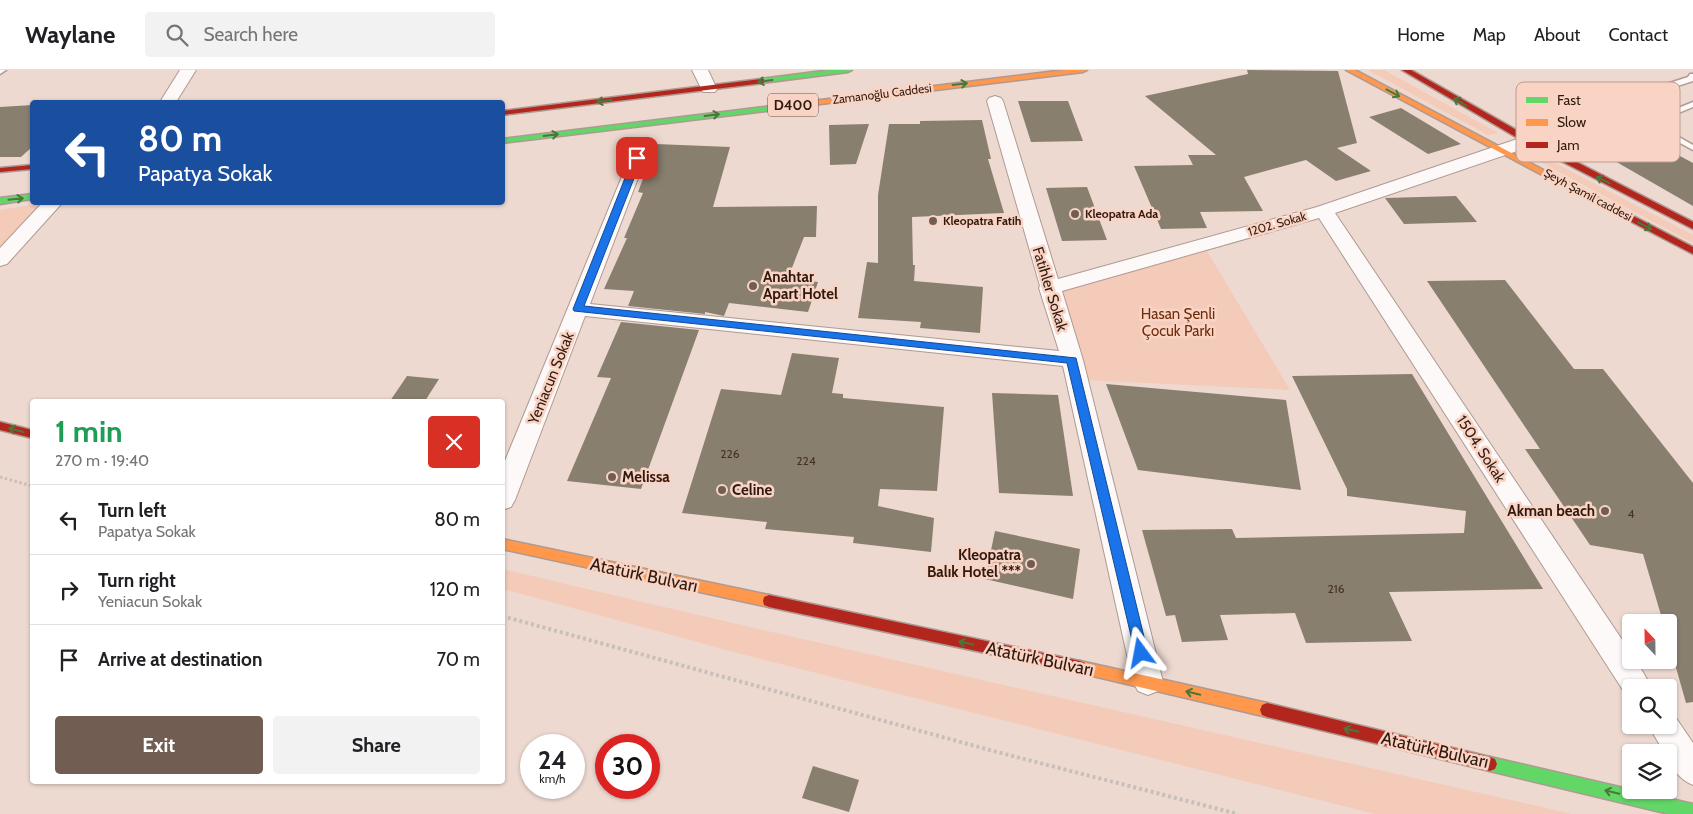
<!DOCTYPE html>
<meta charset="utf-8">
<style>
body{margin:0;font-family:Cabin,sans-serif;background:#f2f2f2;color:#202124;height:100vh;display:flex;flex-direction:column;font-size:19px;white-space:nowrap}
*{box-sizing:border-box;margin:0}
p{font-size:16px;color:#757577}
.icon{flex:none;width:28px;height:28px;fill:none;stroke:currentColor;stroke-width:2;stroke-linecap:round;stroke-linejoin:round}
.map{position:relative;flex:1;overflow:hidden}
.drawer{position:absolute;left:30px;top:329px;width:475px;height:385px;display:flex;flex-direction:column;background:#fff;border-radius:5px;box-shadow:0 1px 4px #0004}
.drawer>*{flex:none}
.guide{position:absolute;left:30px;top:30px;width:475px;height:105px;border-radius:5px;box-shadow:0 1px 4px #0004;background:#1a4fa0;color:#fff;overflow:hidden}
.needle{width:32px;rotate:338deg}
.controls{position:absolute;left:1622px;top:544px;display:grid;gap:10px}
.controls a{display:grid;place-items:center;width:55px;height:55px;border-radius:5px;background:#fff;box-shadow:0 1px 4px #0004;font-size:25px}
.speed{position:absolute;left:520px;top:664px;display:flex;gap:10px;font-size:25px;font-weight:700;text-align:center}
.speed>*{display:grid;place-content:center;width:65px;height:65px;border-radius:50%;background:#fff;box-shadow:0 1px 4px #0004;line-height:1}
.speed small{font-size:12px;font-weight:400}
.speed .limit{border:8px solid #d22;background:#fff;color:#111}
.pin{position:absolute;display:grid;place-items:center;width:42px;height:42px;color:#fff;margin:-21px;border-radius:10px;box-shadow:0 2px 8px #0006}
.me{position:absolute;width:55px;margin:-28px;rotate:347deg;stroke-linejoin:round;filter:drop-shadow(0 0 4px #0008)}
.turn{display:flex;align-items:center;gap:18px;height:105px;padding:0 25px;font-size:22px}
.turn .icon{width:65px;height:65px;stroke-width:2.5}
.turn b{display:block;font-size:35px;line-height:42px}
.round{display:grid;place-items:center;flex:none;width:52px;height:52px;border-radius:5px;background:#f2f2f2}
.headline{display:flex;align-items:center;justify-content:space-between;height:85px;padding:0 25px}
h1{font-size:30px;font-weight:700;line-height:38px;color:#1e9e55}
.button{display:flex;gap:10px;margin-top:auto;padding:10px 25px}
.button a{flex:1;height:58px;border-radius:5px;background:#725d53;color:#fff;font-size:20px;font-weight:700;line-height:58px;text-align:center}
.button a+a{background:#f2f2f2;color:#202124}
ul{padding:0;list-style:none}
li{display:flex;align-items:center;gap:15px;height:70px;padding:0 25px;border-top:1px solid #e0e0e0}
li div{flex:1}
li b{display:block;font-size:19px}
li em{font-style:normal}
header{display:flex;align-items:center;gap:30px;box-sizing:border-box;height:70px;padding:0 25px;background:#fff;border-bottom:1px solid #e0e0e0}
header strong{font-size:24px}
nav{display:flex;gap:28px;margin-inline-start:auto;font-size:18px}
.search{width:350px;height:45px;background:#f2f2f2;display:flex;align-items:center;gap:12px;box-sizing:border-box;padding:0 18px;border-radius:5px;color:#757577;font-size:19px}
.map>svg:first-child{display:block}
.green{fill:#f4cab8}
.building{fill:#897f6f}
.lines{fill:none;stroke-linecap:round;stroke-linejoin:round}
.lane-casing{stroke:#ae9a92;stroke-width:3}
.street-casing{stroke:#ae9a92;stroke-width:2}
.fast-casing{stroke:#ae9a92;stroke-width:3}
.slow-casing{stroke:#ae9a92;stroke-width:3}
.jam-casing{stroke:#ae9a92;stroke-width:3}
.path-far1{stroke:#c7bfba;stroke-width:3;stroke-dasharray:2.5 2.5;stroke-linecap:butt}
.path{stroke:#c7bfba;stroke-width:4;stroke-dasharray:3 3;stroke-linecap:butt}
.lane{fill:#fcf9f8;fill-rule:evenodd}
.street{fill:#fcf9f8;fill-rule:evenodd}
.fast{fill:#63d668;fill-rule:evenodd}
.slow{fill:#ff974d;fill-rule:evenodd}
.jam{fill:#b3261e;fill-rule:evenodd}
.oneway{stroke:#4a783c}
.route{fill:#1a73e8;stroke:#114b97}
.poi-dot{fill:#725d53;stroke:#f9d4c4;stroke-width:2}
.labels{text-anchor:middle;stroke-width:5;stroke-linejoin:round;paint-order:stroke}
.far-street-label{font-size:12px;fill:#301a10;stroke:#f9d4c4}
.far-poi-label{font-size:12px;font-weight:bold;fill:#301a10;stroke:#f9d4c4;text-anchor:start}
.number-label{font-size:12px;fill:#463328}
.shield{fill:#f9d4c4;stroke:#6c5246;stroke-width:1}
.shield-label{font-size:14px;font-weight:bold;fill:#301a10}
.poi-label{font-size:15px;font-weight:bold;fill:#301a10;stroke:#f9d4c4;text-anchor:start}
.street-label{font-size:15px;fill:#301a10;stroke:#f9d4c4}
.park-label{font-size:15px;fill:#6f2d0b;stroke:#f9d4c4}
.near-street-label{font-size:18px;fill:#301a10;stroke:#f9d4c4}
.key{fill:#f9d4c4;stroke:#bd9c8e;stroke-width:1}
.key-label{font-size:14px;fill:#301a10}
</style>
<header>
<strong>Waylane</strong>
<div class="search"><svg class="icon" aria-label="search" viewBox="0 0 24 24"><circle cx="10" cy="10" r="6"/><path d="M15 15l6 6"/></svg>Search here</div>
<nav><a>Home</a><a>Map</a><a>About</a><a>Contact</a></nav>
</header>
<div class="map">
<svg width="1693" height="744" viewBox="0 0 1693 744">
<rect width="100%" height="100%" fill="#edd9d0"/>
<path class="green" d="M1368,0H1384L1498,63L1488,65Z
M1535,89L1549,90L1693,165V173Z
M44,133L0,183V140Z
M1207,181L1290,320L1085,310L1058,221Z
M503,499C858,584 1216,662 1572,744H1375L741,584L503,519Z"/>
<path class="building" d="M1247,0L1338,1L1357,73L1337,78L1371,101L1336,111L1306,90L1244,107L1263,141L1200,142L1207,158L1161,159L1134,96L1193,95L1188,85H1216L1145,26L1248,4Z
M1018,31H1068L1083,71L1031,72Z
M32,35V77L21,87H0V37Z
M1401,38L1461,74L1428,84L1369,47Z
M982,50L991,89H988L1004,143L912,147L913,195H915L914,211L983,217L980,263L920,258L921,252L858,248L867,192L878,193V125L889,54H920V51Z
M869,54L856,94L830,95L829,55Z
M1635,62L1693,93V136L1587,75Z
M656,74L730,77L713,137L817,136L816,167H804L788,208L818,212L808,242L729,233L724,246L705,242V244L628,236L634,221L604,219L627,168H624L643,123L638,122Z
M1087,117L1107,170L1062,171L1046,118Z
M1456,126L1477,152L1404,154L1385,128Z
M1505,210L1574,299H1603L1693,413V632L1686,633L1669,573V552H1663L1643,484L1590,475L1525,379H1540L1427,211Z
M621,252L699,260L641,419L567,411L611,308L597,307Z
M792,283L839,288L832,323L843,324V328L944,337L937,421L880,419L878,436L934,448L931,482L853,473L854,467L765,459L767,452L682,443L721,319L781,325Z
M1412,304L1543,519L1389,522L1412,571L1306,573L1295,543L1220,545L1228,570L1182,572L1175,545L1166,546L1142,460L1232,459L1236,468L1464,463L1466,441L1347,426V419L1292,306Z
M407,306L439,309L425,331H390Z
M1106,314L1286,330L1301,420L1138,400Z
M992,323L1058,325L1073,426L999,423Z
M995,461L1080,479L1073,529L985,509Z
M813,696L859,710L849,742L802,728Z"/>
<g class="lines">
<defs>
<path id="lane" d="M0,0H6L0,4Z
M1690,4H1693V11L1622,34L1649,50L1693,32V37L1654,53L1693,75V80L1647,55L1613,62L1529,73L1525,71L1529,69L1565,64L1575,50L1590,39L1688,7ZM1615,36L1641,52L1574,63C1585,48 1598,42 1615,36Z"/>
<path id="street" d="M180,0H196L176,32H160Z
M692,0H708L717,19L715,22H703Z
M995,26L1001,28L1003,31L1058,209L1317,137L1523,67H1535L1537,71L1535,75L1335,143L1631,583V590H1636L1652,618H1631V629L1628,628L1319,148L1062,221L1083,290L1163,612L1158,621L1148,625L1138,621L1133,612L1063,296L585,246L515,430L511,437L502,440V398L637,70H649L651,74L590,234L1059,281L1039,218L1040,216L987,31L989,28Z
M43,132H63L7,194L0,196V178Z
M1669,643L1674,645L1693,673V715C1680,710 1669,697 1669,682H1664L1648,655H1669Z"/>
<path id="fast" d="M831,0H852L848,2L761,13L757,11L761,9Z
M796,33H799V37L502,73V69Z
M32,124V129L0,134V128Z
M1490,687L1693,734V744H1669L1490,701L1485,699L1483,694L1485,689Z"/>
<path id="slow" d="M1065,0H1087L1083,2L796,37L792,35L796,33Z
M1346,0H1355L1566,112L1562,115L1559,114Z
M502,469L769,525L774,527L775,531L774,535L769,537L502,479Z
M1080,591L1267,633L1272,635L1274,640L1272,645L1267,647L1080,603L1075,601L1073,597L1075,593Z"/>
<path id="jam" d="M1402,0H1411L1532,69L1693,152V159L1526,73Z
M761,9H764V13L502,45V41Z
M32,95V99L0,102V98Z
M1562,109L1693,177V184L1559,114L1558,112Z
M0,352L32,360V368L0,360Z
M769,525L1080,591L1085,593L1087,597L1085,601L1080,603L769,537L764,535L763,531L764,527Z
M1267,633L1490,687L1495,689L1497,694L1495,699L1490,701L1267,647L1262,645L1260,640L1262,635Z"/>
</defs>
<use href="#lane" class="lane-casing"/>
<use href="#street" class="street-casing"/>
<use href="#fast" class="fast-casing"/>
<use href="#slow" class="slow-casing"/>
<use href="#jam" class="jam-casing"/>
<path class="path-far1" d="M0,407L32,416"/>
<path class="path" d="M502,546L997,682L1238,744"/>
<use href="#lane" class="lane"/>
<use href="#street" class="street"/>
<use href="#fast" class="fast"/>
<use href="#slow" class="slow"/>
<use href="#jam" class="jam"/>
</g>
<defs><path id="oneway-shaft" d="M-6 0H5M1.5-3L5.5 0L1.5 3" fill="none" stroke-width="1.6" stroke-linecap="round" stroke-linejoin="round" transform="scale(1.25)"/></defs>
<g class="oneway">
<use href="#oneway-shaft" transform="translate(765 11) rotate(172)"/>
<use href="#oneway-shaft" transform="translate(960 14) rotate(-7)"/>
<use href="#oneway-shaft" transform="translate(1393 23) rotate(28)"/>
<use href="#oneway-shaft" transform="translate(604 31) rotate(173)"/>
<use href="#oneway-shaft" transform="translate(1460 32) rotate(-150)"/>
<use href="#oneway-shaft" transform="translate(712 45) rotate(-7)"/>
<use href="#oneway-shaft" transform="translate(551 65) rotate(-7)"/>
<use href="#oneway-shaft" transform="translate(1603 110) rotate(-153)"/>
<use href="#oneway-shaft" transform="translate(16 129) rotate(-6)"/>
<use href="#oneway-shaft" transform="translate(1645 156) rotate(28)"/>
<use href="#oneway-shaft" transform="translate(16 360) rotate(-165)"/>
<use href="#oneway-shaft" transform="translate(966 573) rotate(-168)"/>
<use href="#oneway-shaft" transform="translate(1193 623) rotate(-167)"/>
<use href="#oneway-shaft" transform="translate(1351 660) rotate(-167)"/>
<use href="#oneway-shaft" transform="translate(1612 722) rotate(-167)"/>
</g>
<path class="route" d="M637,85L642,88L584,236L1076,288L1148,583L1146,587L1141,589L1137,587L1135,583L1067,293L574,241L573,239L633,88Z"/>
<g class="poi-dot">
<circle cx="1075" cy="144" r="5"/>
<circle cx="933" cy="151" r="5"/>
<circle cx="753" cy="216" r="5"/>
<circle cx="612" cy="407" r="5"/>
<circle cx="722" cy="420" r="5"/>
<circle cx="1605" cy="441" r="5"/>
<circle cx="1031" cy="494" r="5"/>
</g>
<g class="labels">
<g class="far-street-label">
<text transform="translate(882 24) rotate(-7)" y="4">Zamanoğlu Caddesi</text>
<text transform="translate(1588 125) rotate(28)" y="4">Şeyh Şamil caddesi</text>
<text transform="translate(1277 154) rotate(-16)" y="4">1202. Sokak</text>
</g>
<g class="far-poi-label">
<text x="1085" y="148">Kleopatra Ada</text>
<text x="943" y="155">Kleopatra Fatih</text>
</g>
<g class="number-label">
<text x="730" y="388">226</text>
<text x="806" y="395">224</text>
<text x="1631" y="448">4</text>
<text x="1336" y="523">216</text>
</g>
<rect class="shield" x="768" y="23.5" width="50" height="23" rx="4"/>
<g class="shield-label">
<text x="793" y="40">D400</text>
</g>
<g class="poi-label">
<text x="763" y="212">Anahtar<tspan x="763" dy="17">Apart Hotel</tspan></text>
<text x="622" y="412">Melissa</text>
<text x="732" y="425">Celine</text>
<text x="1595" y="446" text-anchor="end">Akman beach</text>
<text x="1021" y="490" text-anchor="end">Kleopatra<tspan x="1021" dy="17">Balık Hotel ***</tspan></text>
</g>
<g class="street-label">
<text transform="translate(1050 219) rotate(73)" y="5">Fatihler Sokak</text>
<text transform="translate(551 308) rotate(-68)" y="5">Yeniacun Sokak</text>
<text transform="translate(1481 379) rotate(57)" y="5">1504. Sokak</text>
</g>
<g class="park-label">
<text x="1178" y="249">Hasan Şenli<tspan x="1178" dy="17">Çocuk Parkı</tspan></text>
</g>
<g class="near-street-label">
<text transform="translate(644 505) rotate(12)" y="6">Atatürk Bulvarı</text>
<text transform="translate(1040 589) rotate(12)" y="6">Atatürk Bulvarı</text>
<text transform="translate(1435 680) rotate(13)" y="6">Atatürk Bulvarı</text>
</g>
</g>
<rect x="1516" y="12" width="164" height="80" rx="8" class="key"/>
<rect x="1526" y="27" width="22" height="6" fill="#63d668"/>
<rect x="1526" y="49" width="22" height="7" fill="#ff974d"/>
<rect x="1526" y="72" width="22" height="6" fill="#b3261e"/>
<g class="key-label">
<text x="1557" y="35">Fast</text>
<text x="1557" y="57">Slow</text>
<text x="1557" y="80">Jam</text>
</g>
</svg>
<div class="controls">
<a><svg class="needle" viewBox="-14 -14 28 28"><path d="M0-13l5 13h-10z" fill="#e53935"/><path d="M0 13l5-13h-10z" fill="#757577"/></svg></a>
<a><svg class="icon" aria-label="search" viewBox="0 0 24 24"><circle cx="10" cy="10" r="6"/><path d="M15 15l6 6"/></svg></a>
<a><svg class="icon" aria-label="layers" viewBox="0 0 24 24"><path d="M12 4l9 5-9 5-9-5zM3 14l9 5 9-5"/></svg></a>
</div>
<div class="speed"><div>24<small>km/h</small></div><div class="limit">30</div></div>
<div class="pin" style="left:637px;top:88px;background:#d93025"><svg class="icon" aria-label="arrive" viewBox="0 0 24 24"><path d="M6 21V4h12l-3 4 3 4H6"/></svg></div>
<svg class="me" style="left:1141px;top:583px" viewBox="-20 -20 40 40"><path d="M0-17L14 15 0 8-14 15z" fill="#1a73e8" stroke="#fff" stroke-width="4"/></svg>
<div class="guide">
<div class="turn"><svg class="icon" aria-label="left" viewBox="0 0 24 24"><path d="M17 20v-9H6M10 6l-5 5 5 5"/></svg><div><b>80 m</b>Papatya Sokak</div></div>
</div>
<section class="drawer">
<div class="headline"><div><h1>1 min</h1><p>270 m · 19:40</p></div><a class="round" style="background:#d93025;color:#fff"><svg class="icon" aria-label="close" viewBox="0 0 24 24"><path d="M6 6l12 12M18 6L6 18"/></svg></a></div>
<ul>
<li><svg class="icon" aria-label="left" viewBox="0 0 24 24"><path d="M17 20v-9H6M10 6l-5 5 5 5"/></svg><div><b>Turn left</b><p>Papatya Sokak</p></div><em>80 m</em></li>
<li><svg class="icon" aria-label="right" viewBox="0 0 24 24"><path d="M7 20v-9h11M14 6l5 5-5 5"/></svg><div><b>Turn right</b><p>Yeniacun Sokak</p></div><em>120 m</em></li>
<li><svg class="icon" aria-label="arrive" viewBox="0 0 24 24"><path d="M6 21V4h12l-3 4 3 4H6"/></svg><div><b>Arrive at destination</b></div><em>70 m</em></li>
</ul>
<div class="button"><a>Exit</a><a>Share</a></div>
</section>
</div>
